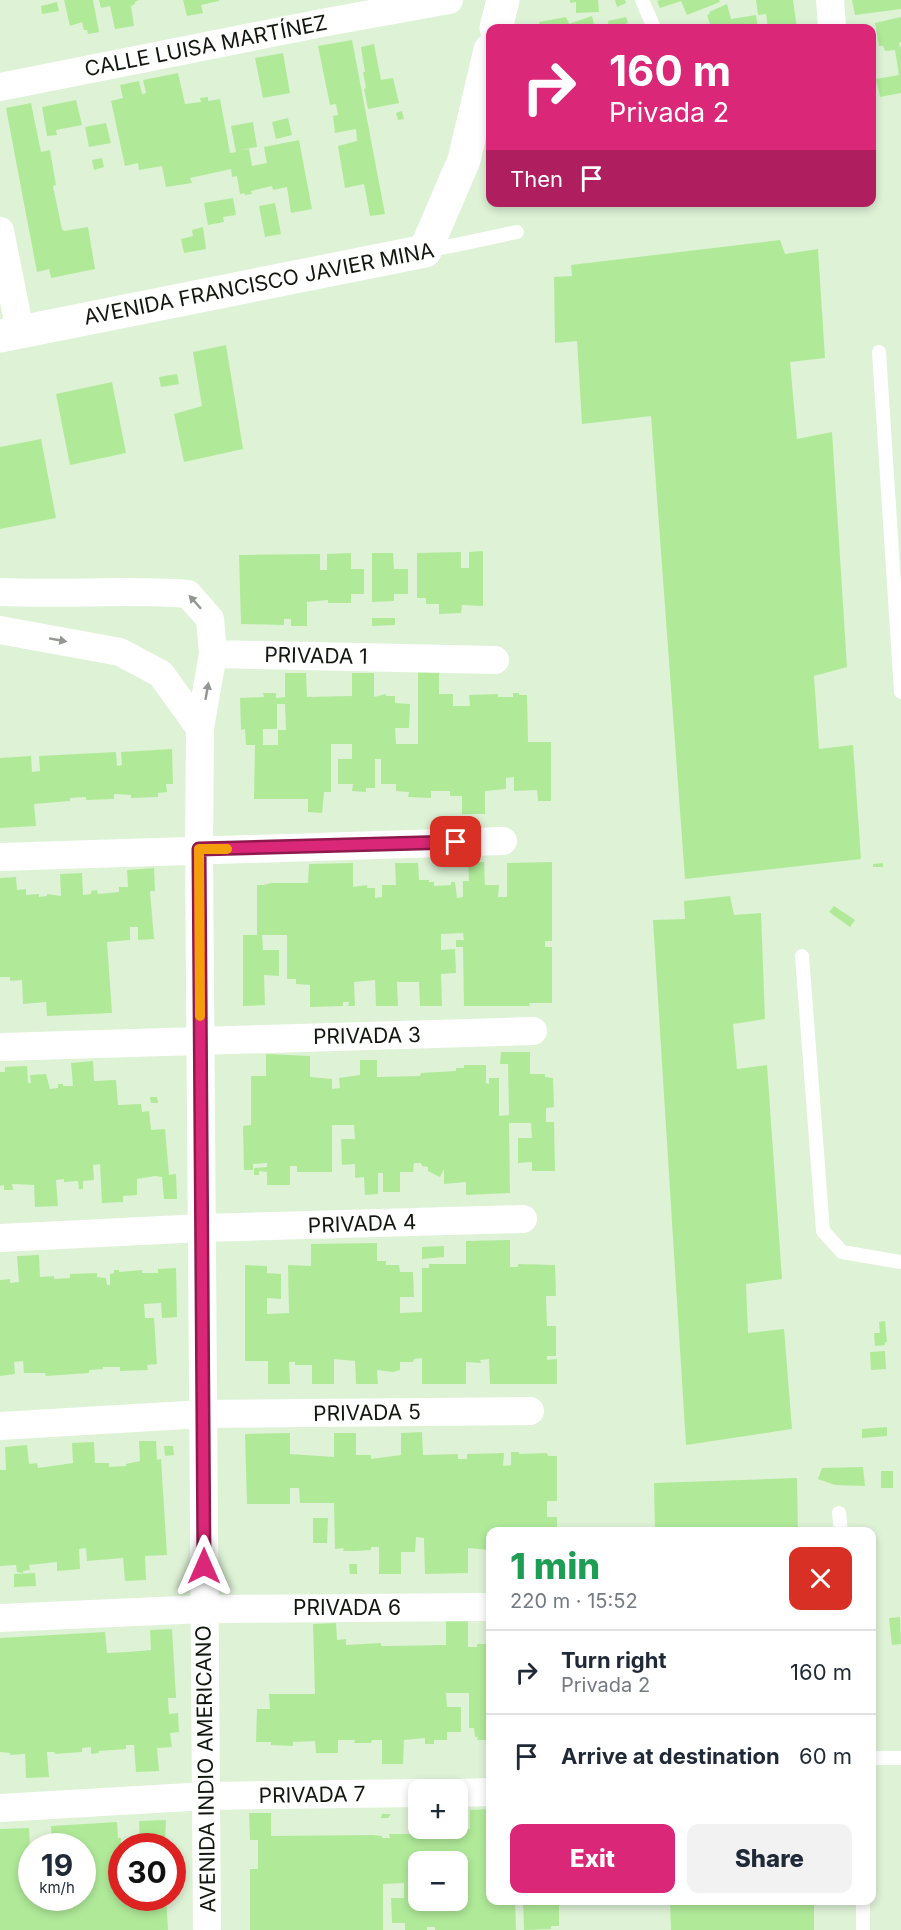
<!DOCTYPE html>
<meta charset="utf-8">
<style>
body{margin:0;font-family:Inter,sans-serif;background:#f2f2f3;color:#1f2937;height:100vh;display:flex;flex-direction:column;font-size:22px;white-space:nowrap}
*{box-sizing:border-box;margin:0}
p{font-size:20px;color:#747a83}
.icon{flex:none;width:33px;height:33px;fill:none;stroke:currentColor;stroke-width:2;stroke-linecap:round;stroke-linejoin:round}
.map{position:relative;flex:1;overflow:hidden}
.drawer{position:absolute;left:486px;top:1527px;width:390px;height:378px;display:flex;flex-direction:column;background:#fff;border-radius:12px;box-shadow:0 3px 9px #0003}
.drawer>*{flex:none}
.top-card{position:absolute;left:486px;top:24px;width:390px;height:183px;border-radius:12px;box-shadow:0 3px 9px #0003;background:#db2777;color:#fff;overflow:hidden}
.fabs{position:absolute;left:408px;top:1779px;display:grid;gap:12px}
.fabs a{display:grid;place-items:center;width:60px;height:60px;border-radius:12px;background:#fff;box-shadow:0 3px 9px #0003;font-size:30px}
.speed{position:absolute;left:18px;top:1833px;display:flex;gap:12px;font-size:30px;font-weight:700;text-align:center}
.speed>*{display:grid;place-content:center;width:78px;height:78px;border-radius:50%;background:#fff;box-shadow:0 3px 9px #0003;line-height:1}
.speed small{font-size:15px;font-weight:400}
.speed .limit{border:9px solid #d22;background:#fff;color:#111}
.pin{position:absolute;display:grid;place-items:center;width:51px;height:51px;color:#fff;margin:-26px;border-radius:12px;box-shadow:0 3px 9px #0006}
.me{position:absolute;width:66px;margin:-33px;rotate:0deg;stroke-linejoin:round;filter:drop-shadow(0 0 4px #0008)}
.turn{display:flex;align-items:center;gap:21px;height:126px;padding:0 24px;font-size:27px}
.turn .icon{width:78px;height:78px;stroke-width:2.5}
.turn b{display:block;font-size:42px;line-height:51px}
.then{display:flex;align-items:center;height:57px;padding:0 24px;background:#0003;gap:12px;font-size:22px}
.round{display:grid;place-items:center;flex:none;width:63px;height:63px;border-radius:12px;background:#f2f2f3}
.overview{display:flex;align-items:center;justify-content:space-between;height:102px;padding:0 24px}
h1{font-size:36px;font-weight:800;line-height:45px;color:#1e9e55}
.cta{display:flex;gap:12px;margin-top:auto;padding:12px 24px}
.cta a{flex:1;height:69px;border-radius:12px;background:#db2777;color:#fff;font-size:24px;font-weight:800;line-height:69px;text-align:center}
.cta a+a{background:#f2f2f3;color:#1f2937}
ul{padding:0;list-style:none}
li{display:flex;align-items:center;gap:18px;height:84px;padding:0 24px;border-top:2px solid #e0e1e3}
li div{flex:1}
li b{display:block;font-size:22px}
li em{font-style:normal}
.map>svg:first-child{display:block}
.building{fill:#b0ea99;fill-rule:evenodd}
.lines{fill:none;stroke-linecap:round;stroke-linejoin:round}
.service{stroke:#fff;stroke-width:14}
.minor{stroke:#fff;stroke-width:28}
.tertiary{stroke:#fff;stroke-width:33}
.oneway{fill:#939792}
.route-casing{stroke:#8e194d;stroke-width:15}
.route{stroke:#db2777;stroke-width:10}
.slow{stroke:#f59e0b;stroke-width:10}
.labels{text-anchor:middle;stroke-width:4.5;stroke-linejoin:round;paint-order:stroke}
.street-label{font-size:21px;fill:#10170d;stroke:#fff}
</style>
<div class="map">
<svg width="901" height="1930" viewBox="0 0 901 1930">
<rect width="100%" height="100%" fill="#def2d6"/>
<path class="building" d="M64,0H93L99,32L88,34L87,30H84L82,22L70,26Z
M99,0H139L135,2V4L131,6L134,26L115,29L110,6L101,8Z
M183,0H219V1L201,5L203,13L187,16Z
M570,0H598L599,12L576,13V2L570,3Z
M615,0H625L626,3L617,7Z
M660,0H719L720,2L687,15L681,1L660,8L657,1Z
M756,0H793L797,28H768L766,14L758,15Z
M852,0H901V9L855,15Z
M57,2L59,11L42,14L41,6Z
M727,4L731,19L756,15L758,28H711L707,15L710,14L709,12Z
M592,16L595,28H541L539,22L566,17L569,24Z
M626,17L628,23H626L627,28H609L608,21Z
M901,17V42L899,43L901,49V93L880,97L876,79L899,75L895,50L885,51L883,46H879L875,23Z
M352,40L385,214L370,216L364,184L345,188L338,146L357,141L356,129L335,133L333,116L338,115L336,104L330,105L318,46Z
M374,44L381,80L393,78L399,103L368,109L364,89L366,88L363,72H365L361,47Z
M283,53L290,93L263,98L255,58Z
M178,73L185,104L201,102L200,98L208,97V101L220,99L230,153L236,152L231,126L253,122L257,147L239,150L249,149L252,166L267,163L264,147L299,140L312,209L291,213L287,187L273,190L272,186L251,191L252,194L245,195L244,193L240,194L237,176L232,177L231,169L190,178L192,183L166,187L162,166L139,170L138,163L125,166L111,101L123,98L120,85L139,81L142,94L146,93L143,80Z
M76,100L82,125L56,130L57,135L47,136L42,107Z
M31,103L41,152L50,150L56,185L53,186L62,229L64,231L88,227L95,269L51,278L49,269L37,272L6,108Z
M402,111L404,119L398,120L396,113Z
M288,118L292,135L276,139L272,122Z
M106,123L111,143L89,147L85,127Z
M102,158L104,167L94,170L92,160Z
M233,198L236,215L223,217L224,222L208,225L204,203Z
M275,203L281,234L265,237L259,206Z
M203,227L206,249L184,253L181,239L193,236L192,230Z
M780,240L785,254L818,249L825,358L790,362L797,439L832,432L847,667L814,676L819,749L853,745L861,859L685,879L651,416L582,424L577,341L555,343L554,277L572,276L571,265Z
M226,345L243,449L184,462L174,414L202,406L193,352Z
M177,374L179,384L161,387L159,377Z
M112,382L126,453L70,465L56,394Z
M41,439L56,518L0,529V447Z
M483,551V606L462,605L461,613L439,614V604H426V598H417V553L461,552V568H469V552Z
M351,553V569H364V594H351V603H328V600L307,602V626H291V619H284V625L241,624L239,555L320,554V570H327V554Z
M372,553H393L394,569H408V594H394V601L372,602Z
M372,618H395V625L372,626Z
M418,672H439V694H453V706H470L469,695L498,694V697H513V693H519V695H527L528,742H551V801H538L537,790L514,791V777L506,778V789L485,791V814H462V796H450V791H431V798L408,797L409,792L396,791V784H381V759H375V788H366V792L352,791L353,784H338V759H352V744H331V792H324L322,813L308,812V799H254L255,745H246L245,729L241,730L240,698L264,697L263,693H276V698L285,697V673H306L307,697L352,696V673H374V697L386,694V696H395V703L410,704L409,728H395L396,744H418ZM277,704H285L286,730H278V745H263V729H277Z
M172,749L173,784H166L167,792L158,793V797L131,798V795L114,794V799L86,800V797L70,798V801L34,804L36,826L0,828V758L31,756L32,772L40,771L39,756L116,752L117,766L122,765L121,752Z
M468,862H484L485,885H499L498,897H507V863L552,862V941H545V947H552V1003H529L530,1006H464L463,947H456V940H464L463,933L441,934V950L455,949L456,973L441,974L442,1006H420L419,982H397L398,1006H376L375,980L354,982L355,1006H348L349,1002H343V1006L310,1007V985L296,984V979H287V935H262L263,950H279V976L264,975L265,1005L243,1006V935H257V885H264L271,883H308L309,864L353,863V887L367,885V888H375V898L382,897V885H396L395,863H418L419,880H429V882H434V886L451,885V882H455L457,898L463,897V881H469Z
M883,863V867H873V864Z
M154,868L155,891H150L154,939L138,940V927H130V940L107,942L112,1013L47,1016L46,1002L23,1004L22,980L10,981V977H0V878L16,877L17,890L26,889V895L39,894V897L47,896V894L61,896L60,874L82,873L83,895L91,894V891L97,890L98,894L119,892V887H128L127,870Z
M730,896L734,915L761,913L765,1019L733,1024L737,1069L767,1065L782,1279L746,1284L748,1333L784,1329L792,1429L686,1445L653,920L685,919L684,901Z
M834,906L855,920L850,927L829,912Z
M501,1052H530V1074H545V1077L553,1078L554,1107L546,1108V1122H554L555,1171H532V1162L518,1163V1138H532L531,1123H509L510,1193L466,1195V1182L444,1184V1169L440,1177L428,1171V1167L422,1166L421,1163H414L413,1172H400V1192H383V1173H378V1194L365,1195L364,1177L355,1178V1164L342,1165L341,1139H355L354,1125H332V1172H297V1166H290V1185H267V1172L259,1171V1175H254V1168L267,1167V1163L253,1164V1170H244L243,1126L251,1125V1076H266V1054L310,1056V1077L332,1079V1089L340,1088L339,1078L360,1075V1060H377V1077L420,1076L421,1073L456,1071V1068H464V1065H486V1083L489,1084V1078H499V1116L509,1115L508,1064H500Z
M93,1061L94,1081L116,1080L118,1105L141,1104L142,1112L149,1111L151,1130L165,1129L169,1175L176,1174L177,1199H164L162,1177L155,1176L137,1179V1195L123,1196V1202L102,1203L100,1164L93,1165L94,1180L83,1181V1189H79L78,1181L64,1182V1179L56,1180L58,1206L35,1207L34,1185L12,1184L13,1190H4V1185L0,1186V1072H5V1067L27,1066L28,1083H31L30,1075L46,1074L50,1089L58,1088V1084H63V1086H73L71,1063Z
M150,1097H157L158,1103H151Z
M510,1240V1267H518V1264L555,1265L556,1296H546L547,1326H556V1356H547V1360L557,1359V1384H490L489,1359L480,1360L481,1363L466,1362V1384H422V1358L414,1359L413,1362H400V1370L393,1372L377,1370L378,1384H356L355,1361L334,1359V1384H312V1365H295V1362H289L290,1384H268V1361H245V1265L267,1266V1273L281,1274V1299L267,1298V1314L289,1313L288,1265L311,1266V1244L377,1243V1261H386V1265H399L400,1272H413L414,1297H400V1313L422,1312V1268H429V1264H466V1241Z
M444,1246V1257L422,1259V1247Z
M39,1255L40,1277L54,1276V1279L70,1278V1274L97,1273V1277L106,1278L107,1285H110V1274L114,1273V1270H119V1272L142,1270V1273H158V1269L176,1268L177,1317L162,1318L161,1303L144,1304L145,1318H154L157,1364L147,1365L148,1370L120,1371V1367H103V1369L89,1370V1373L46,1376L45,1373H24L23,1361L14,1362L15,1374L0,1376V1280L10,1279V1283L19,1282L17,1256Z
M885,1321L887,1342H885V1345L875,1346L874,1333H880L879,1322Z
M885,1351L886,1369L871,1370L870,1352Z
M887,1427V1436L862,1438V1429Z
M422,1432L423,1455L458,1454V1459H467V1454L504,1453L503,1466L511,1465V1452H519V1454L547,1453L548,1456H557V1501H547V1517H557V1532H490V1550L468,1548V1573L425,1574L424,1538L416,1537L415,1552H401V1574H379V1547H371V1550L356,1551H343L344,1548L335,1549L334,1503H300L299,1488H290V1504H247L245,1434L290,1433V1454L334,1457V1433H356V1455H371V1459L401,1455V1433Z
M139,1441H156L157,1460L161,1459L167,1555L145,1556L146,1580L125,1581L123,1558L87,1561L86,1548L79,1549L80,1569L57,1571V1562L29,1565L30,1570L23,1571V1573L17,1572L16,1565L0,1566V1470H6L5,1447L27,1445L29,1464L37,1463L38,1468L73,1463L72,1443L94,1442L95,1463H109V1467L126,1466V1464L140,1461Z
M164,1446H173L174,1455L165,1456Z
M863,1467L865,1486L835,1485L818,1479L822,1468Z
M881,1471H893V1488H881Z
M797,1478L798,1532H655L654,1483Z
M313,1518H328L327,1543H313Z
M349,1564H357V1574H350Z
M35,1573L36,1586L14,1587V1574Z
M900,1617L901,1644L892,1645L889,1618Z
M468,1620V1647H477V1644H490V1740H477L478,1737H475L474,1728H469V1693H446L447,1707H461V1732H447V1740H434V1744H425V1738L404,1740L403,1764H382V1740H372L371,1743H354L355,1740H338V1753H316L315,1741L293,1742V1746L271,1745V1742H256L257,1709H270L269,1694H315L313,1624L336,1623L337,1640L346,1639V1645L381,1643V1646H388L446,1645V1621Z
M172,1629L176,1698H168L169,1714L178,1713L179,1732L170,1733L172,1747L157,1748L159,1771L136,1772L134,1745H126V1749L99,1751V1753L91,1754V1747L82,1748V1752L55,1754L54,1752H47L49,1777L26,1778L25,1754L10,1755V1753L0,1752V1638L105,1632L107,1653L128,1652L151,1650L150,1630Z
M490,1809V1900H515L516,1930H435V1927H427V1930H405V1923H392L391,1898H404V1883L383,1884V1930H250V1869H258V1840H250L249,1813H271V1836L373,1835L382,1836V1838H390L389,1834H425V1837H434V1834H461L462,1829H470V1810ZM418,1862H458V1900H418Z
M382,1814H391L388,1818H381Z
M166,1820L165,1846H122V1898H166L168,1930H0V1829L29,1828L30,1850H32V1898H82V1846H52L51,1826L117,1822L118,1838H121V1844L140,1843L139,1821Z
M523,1900H559V1926H551V1929L524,1930Z
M670,1900H814V1930H671Z"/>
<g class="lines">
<path class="service" d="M642,0L654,28
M427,251L517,232
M879,352L901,692
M802,956L823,1231L842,1252L901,1262
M839,1513L841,1532
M872,1758H901
M863,1900V1930"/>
<path class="minor" d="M830,0L832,28
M0,87L327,22L449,0
M0,231L20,331
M0,592C63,595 126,589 188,594L210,619L213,654L200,728L199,850L207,1930
M0,630L120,652L161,674L200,728
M213,654L495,660
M0,857L503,841
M0,1047L533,1031
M0,1238L202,1228L523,1219
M0,1426L203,1414L530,1411
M0,1618L204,1609L490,1607
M458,1793L490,1792
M0,1808L206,1796L418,1793"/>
<path class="tertiary" d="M496,28L503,0
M0,336L425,251L464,160L490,50"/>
</g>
<defs><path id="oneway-solid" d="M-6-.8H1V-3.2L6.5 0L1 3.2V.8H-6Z" transform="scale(1.5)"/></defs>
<g class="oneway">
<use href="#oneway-solid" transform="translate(195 602) rotate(-132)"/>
<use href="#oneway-solid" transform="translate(58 640) rotate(10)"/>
<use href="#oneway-solid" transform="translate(207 691) rotate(-80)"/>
</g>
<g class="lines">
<defs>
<path id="route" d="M204,1566L199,849L456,842"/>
</defs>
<use href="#route" class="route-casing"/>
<use href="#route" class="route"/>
<path class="slow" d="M200,1016L199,849H227"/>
</g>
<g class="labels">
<g class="street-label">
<text transform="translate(206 46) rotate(-11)" y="7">CALLE LUISA MARTÍNEZ</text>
<text transform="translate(259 284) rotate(-11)" y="7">AVENIDA FRANCISCO JAVIER MINA</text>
<text transform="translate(316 656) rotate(1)" y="7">PRIVADA 1</text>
<text transform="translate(367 1036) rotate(-1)" y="7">PRIVADA 3</text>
<text transform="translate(362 1224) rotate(-2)" y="7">PRIVADA 4</text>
<text transform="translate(367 1413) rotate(-1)" y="7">PRIVADA 5</text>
<text x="347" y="1615">PRIVADA 6</text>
<text transform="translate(206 1769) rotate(-91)" y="7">AVENIDA INDIO AMERICANO</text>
<text transform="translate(312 1795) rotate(-1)" y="7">PRIVADA 7</text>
</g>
</g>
</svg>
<div class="fabs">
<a>+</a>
<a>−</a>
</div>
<div class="speed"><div>19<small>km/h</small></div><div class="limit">30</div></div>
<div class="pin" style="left:456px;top:842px;background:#d93025"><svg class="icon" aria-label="arrive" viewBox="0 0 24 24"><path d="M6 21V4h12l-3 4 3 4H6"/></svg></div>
<svg class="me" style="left:204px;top:1566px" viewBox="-20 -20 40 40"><path d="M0-17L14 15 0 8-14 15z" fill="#db2777" stroke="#fff" stroke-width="4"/></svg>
<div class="top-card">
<div class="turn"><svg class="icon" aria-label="right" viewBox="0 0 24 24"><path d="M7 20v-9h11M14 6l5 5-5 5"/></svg><div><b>160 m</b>Privada 2</div></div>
<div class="then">Then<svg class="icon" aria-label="arrive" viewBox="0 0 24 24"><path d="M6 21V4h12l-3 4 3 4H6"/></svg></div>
</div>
<section class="drawer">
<div class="overview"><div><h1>1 min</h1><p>220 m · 15:52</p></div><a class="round" style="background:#d93025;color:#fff"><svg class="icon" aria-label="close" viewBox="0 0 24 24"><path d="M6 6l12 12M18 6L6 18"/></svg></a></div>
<ul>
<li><svg class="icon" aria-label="right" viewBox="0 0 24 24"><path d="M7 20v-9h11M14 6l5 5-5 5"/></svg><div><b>Turn right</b><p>Privada 2</p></div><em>160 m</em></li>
<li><svg class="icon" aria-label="arrive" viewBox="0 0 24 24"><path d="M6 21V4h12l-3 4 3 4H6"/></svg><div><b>Arrive at destination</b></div><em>60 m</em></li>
</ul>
<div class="cta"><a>Exit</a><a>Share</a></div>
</section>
</div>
